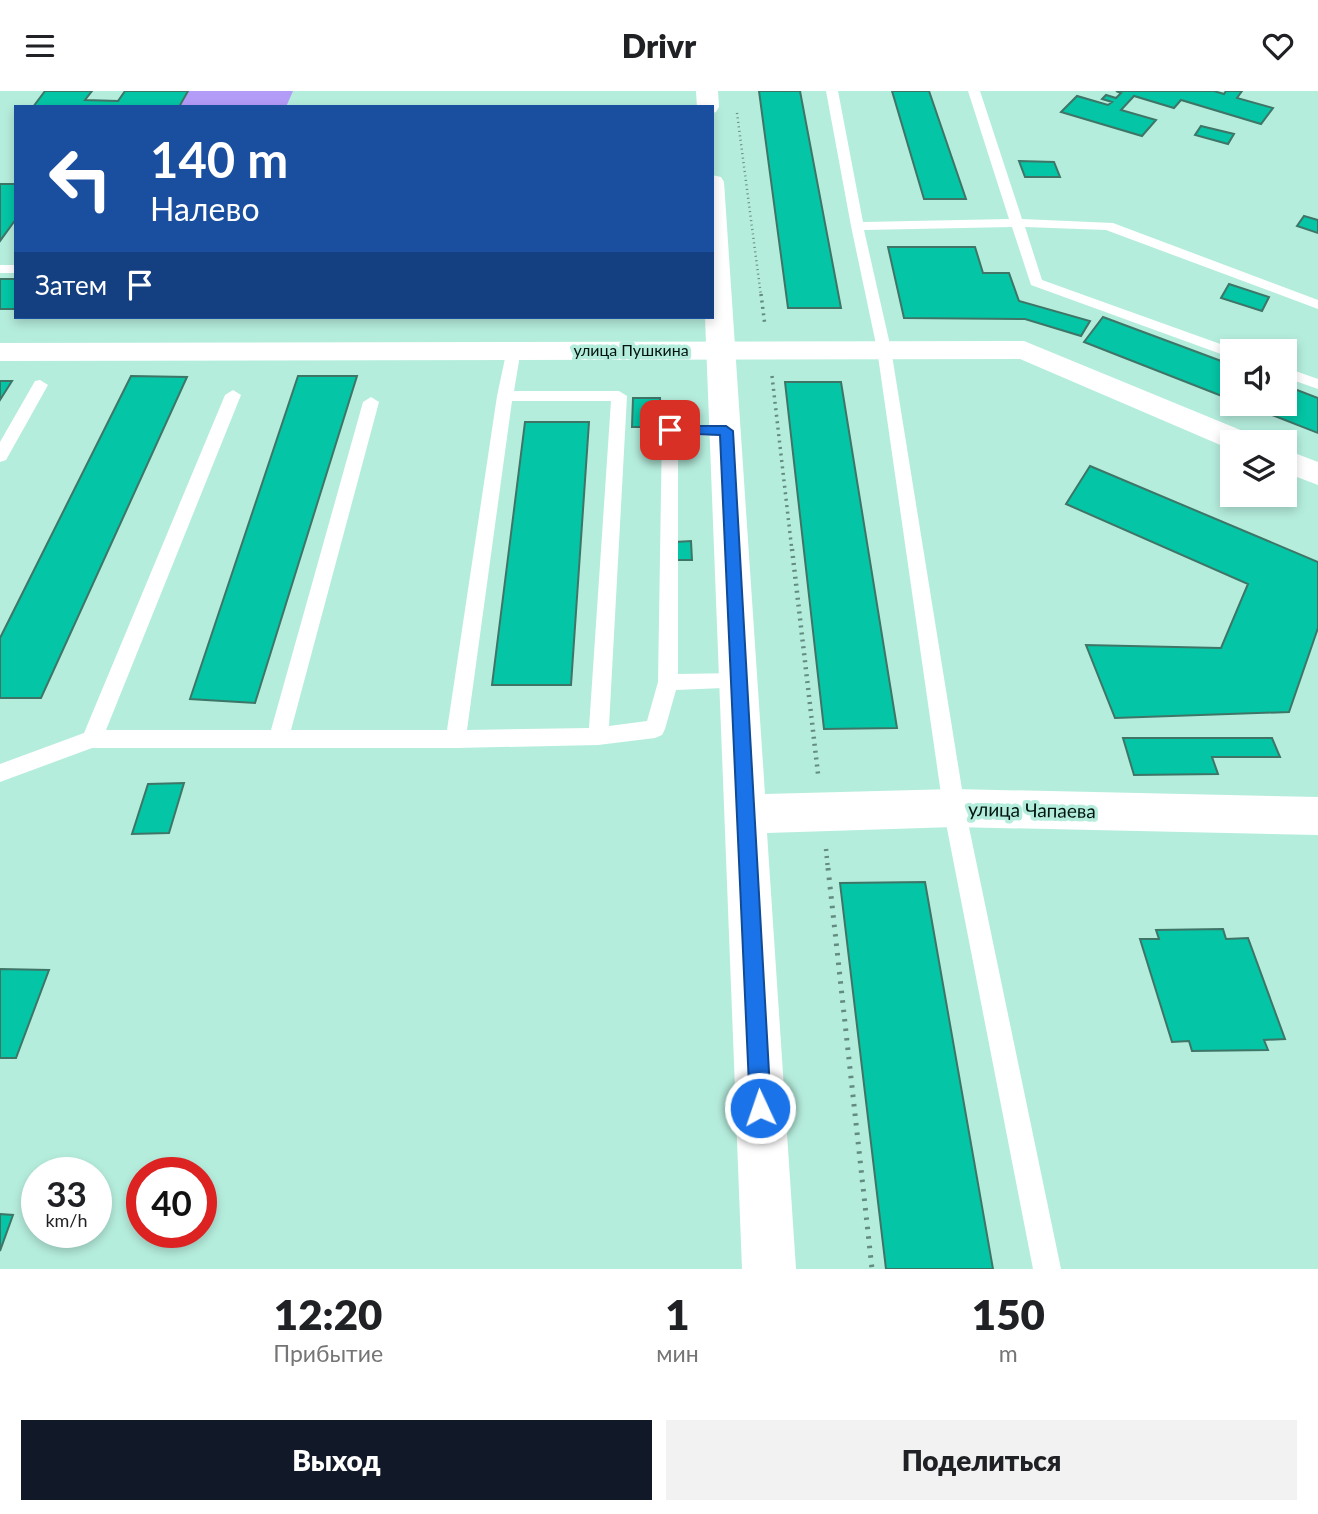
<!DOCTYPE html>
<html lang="ru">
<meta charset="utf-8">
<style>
body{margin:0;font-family:Lato,sans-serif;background:#f2f2f2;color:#202124;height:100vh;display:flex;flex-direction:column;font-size:26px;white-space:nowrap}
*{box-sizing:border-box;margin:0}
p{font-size:23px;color:#757577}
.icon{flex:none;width:38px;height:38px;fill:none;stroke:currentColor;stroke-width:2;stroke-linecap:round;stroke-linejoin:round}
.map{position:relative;height:1178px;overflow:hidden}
.panel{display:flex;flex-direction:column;background:#fff;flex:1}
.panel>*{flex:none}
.top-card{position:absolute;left:14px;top:14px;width:700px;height:214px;border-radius:0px;box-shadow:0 4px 10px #0003;background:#1a4fa0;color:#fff;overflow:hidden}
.fabs{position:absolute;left:1220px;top:248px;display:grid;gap:14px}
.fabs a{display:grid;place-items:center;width:77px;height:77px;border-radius:0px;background:#fff;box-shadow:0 4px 10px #0003;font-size:35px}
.speed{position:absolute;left:21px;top:1066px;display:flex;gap:14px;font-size:35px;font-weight:700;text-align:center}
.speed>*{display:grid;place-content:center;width:91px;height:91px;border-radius:50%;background:#fff;box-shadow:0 4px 10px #0003;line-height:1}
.speed small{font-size:18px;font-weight:400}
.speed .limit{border:10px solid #d22;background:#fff;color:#111}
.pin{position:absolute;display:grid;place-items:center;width:60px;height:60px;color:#fff;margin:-30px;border-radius:14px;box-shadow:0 4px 10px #0006}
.me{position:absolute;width:77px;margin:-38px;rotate:357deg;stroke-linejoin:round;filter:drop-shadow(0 0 5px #0008)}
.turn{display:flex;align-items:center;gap:24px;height:147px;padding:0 21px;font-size:32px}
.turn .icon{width:91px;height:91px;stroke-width:2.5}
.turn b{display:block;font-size:49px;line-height:60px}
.then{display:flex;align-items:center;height:66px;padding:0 21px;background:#0003;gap:14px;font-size:26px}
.eta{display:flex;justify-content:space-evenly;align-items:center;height:119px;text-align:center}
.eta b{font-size:42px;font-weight:800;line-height:49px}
.cta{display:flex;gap:14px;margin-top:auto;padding:14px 21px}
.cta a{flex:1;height:80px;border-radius:0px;background:#111827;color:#fff;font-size:28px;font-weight:800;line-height:80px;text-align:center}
.cta a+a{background:#f2f2f2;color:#202124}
header{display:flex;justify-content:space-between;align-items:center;height:91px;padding:0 21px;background:#fff;font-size:32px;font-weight:800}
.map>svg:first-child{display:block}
.green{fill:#b39bf8}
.building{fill:#04c5a5;stroke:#3f7567;stroke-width:2}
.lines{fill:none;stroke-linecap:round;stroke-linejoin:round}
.path-far3{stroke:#648b80;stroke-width:2.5;stroke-dasharray:1 3.5;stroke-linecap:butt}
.path-far2{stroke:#648b80;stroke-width:3.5;stroke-dasharray:2 4.5;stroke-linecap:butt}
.path-far1{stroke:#648b80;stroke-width:4.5;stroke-dasharray:2 5;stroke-linecap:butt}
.path{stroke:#648b80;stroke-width:5;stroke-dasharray:2.5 7;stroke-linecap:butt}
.lane{fill:#fff;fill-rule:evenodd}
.street{fill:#fff;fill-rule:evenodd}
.secondary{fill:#fff;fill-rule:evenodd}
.route{fill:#1a73e8;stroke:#114b97;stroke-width:2}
.labels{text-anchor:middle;stroke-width:7;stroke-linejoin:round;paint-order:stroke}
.far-street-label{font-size:16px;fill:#01140f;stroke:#b5eddd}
.street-label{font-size:19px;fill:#01140f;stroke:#b5eddd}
</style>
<header><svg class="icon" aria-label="menu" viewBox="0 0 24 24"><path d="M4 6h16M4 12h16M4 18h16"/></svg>Drivr<svg class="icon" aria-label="heart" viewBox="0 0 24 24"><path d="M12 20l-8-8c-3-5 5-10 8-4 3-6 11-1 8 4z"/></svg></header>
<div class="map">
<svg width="1318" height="1178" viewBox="0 0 1318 1178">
<rect width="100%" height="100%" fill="#b5eddd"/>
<path class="green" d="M188,0H293L286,16H179Z"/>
<path class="building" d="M45,0H92L85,9L118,10L125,0H188L179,16H33Z
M759,0H800L841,217H788Z
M892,0H929L966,108H924Z
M1116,0H1214L1224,3L1226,0H1242L1237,7L1273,17L1261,33L1181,9L1174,17L1134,5L1121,19L1156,29L1142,45L1061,21L1077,5L1108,14L1112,11L1102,8L1106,4L1116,7L1121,2Z
M1201,35L1234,43L1228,53L1195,44Z
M1019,70L1054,71L1060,86H1025Z
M0,93H16V128L0,150Z
M1304,125L1318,129V142L1297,135Z
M888,156H975L983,182H1009L1019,210L1090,230L1081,245L1025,228L904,227Z
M0,188H16V218H0Z
M1229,193L1269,206L1262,220L1221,207Z
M1103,226L1232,274V309L1084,251Z
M131,285L187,286L41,607H0V547Z
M298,285H357L255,612L190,608Z
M0,290H12L0,309Z
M785,291H841L897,637L824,638Z
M1284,294L1318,307V342L1244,313H1284Z
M633,307H660L661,336H632Z
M525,331H589L571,594H492Z
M1090,375L1318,471V537L1289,621L1115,627L1086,554L1221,557L1248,493L1066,413Z
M691,450L692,469H675V451Z
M1123,647H1272L1280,666H1212L1218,683L1134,684Z
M184,692L169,742L132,743L148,693Z
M925,791L993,1178H886L840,792Z
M1223,838L1226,848L1248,847L1285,948L1264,949L1268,959L1192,960L1189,950L1172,951L1140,848H1159L1156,839Z
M0,878L49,879L16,967H0Z
M0,1123L13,1124L0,1160Z"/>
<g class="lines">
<path class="path-far3" d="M737,22L761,205"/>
<path class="path-far2" d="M761,203L765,235
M772,285L792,460"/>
<path class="path-far1" d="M792,458L818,683
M826,758L828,779"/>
<path class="path" d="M828,777L872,1178"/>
<path class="lane" d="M826,0H838L863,131L1009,128L968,0H980L1022,128L1113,132L1318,209V218L1106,139L1025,136L1042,189L1237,259L1239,261H1232V267L1031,194L1012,136L864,139L891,258L965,717L1061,1178H1033L943,717L877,258L851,135Z
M0,174H16V182H0Z
M514,253L521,258L514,300H619L627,305L609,635L647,630L658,591L662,339L664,335H726L734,340L726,345H678V583L739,582L746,584L749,590L746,596L676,599L665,638L662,644L655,647L598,654L456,657H92L0,691V673L84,642L225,304L233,299L241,304L106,639H271L363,311L371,306L379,311L291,639H447L497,305L507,258ZM512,310H611L589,637L467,639Z
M1284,276L1318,288V298L1284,286Z
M40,289L48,294L6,369L0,371V351L35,290Z"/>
<path class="street" d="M1024,250L1255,345L1259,352H1232V359L1020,268L0,270V252Z
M1284,358L1318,371V394L1284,381Z"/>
<path class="secondary" d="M696,0H718L719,16L716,21L712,22V16H697Z
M712,84L721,86L724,91L765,703L954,698L1318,706V744L954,736L767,742L796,1178H742L705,226H712Z"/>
</g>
<path class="route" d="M670,335H726L733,340L771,1017L768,1025L760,1028L753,1025L750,1017L720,344L665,342V336Z"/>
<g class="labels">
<g class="far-street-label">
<text x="631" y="265">улица Пушкина</text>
</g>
<g class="street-label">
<text transform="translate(1032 719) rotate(1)" y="7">улица Чапаева</text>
</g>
</g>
</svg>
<div class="fabs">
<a><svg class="icon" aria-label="sound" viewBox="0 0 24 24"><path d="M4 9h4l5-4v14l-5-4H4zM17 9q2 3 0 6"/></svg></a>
<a><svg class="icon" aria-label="layers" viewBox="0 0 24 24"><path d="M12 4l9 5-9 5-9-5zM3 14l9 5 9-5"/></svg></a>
</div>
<div class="speed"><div>33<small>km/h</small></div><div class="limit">40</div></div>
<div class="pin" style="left:670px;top:339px;background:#d93025"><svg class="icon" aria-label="arrive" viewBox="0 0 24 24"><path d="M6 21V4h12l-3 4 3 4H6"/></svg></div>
<svg class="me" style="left:760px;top:1017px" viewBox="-20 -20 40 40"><circle r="17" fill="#1a73e8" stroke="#fff" stroke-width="3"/><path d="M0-11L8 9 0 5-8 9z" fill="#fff"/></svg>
<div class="top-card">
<div class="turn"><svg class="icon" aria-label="left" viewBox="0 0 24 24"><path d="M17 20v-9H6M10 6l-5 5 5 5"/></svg><div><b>140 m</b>Налево</div></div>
<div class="then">Затем<svg class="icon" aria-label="arrive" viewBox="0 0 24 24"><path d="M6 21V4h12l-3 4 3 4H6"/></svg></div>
</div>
</div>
<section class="panel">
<div class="eta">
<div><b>12:20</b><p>Прибытие</p></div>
<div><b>1</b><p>мин</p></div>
<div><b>150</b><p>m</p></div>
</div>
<div class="cta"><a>Выход</a><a>Поделиться</a></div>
</section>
